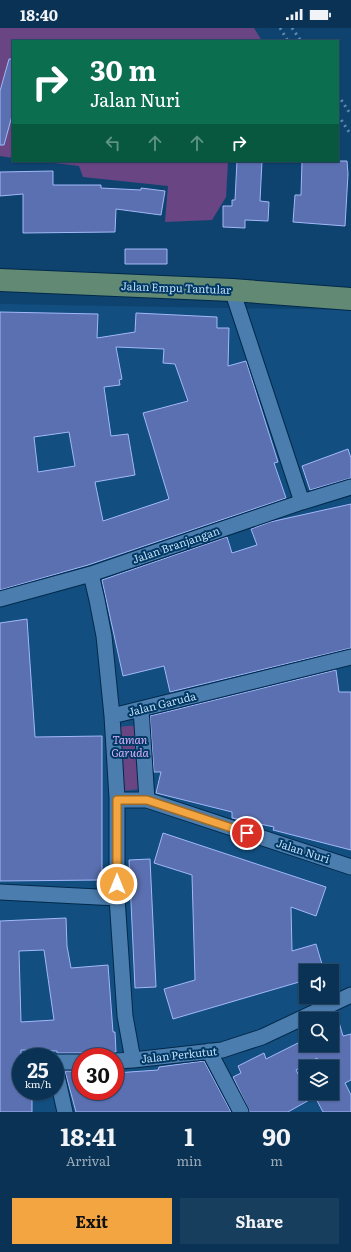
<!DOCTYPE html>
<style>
body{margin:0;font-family:Literata,serif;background:#183e5e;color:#f1f3f6;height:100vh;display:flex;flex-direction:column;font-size:15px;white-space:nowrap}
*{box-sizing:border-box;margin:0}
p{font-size:13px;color:#99aab8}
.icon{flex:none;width:22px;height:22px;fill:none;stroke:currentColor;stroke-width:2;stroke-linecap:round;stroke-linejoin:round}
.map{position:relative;height:1084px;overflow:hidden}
.details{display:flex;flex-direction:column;background:#0a3254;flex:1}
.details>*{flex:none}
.guide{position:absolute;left:12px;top:12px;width:327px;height:122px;border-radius:0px;box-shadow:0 1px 3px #0004,0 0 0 1px #2a4d6b;background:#0b6e4f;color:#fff;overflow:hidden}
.tools{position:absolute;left:299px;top:936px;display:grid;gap:8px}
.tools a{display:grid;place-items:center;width:40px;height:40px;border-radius:0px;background:#0a3254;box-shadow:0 1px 3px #0004,0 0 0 1px #2a4d6b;font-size:20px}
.speed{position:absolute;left:12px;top:1020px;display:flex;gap:8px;font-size:20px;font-weight:700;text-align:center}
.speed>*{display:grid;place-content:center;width:52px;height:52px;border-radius:50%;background:#0a3254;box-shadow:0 1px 3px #0004,0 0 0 1px #2a4d6b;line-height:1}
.speed small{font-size:10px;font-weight:400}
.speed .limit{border:6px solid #d22;background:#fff;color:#111}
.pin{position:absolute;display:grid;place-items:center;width:34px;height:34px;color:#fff;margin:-17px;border:2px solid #fff;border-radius:50%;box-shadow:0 1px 4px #0007}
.me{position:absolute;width:44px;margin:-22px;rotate:0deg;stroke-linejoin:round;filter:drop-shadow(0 0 3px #0008)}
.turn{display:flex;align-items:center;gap:14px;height:84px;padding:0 12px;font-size:18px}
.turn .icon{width:52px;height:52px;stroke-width:2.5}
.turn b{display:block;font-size:28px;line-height:34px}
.lanes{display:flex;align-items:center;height:38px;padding:0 12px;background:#0003;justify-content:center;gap:20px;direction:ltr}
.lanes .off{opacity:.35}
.eta{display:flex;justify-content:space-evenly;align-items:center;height:68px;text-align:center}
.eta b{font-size:24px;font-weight:700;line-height:28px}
.button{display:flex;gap:8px;margin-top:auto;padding:8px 12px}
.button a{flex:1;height:46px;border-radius:0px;background:#f2a541;color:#111;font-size:16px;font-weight:700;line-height:46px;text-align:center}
.button a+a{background:#183e5e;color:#f1f3f6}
.status{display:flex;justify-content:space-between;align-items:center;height:28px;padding:0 20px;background:#0a3254;direction:ltr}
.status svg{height:11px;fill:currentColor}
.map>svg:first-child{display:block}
.built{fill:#124f80;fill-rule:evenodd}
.green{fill:#694683}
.building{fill:#5b70b1;stroke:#a2b8f7;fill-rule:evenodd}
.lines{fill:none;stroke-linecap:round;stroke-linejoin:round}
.minor-casing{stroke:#01294a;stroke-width:17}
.primary-casing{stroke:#01294a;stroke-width:24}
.minor{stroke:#4b7dae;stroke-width:15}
.primary{stroke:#628973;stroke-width:22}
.rail{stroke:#618aae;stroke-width:3;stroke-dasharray:2 4;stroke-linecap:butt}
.route-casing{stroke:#9d6b2a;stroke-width:10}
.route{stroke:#f2a541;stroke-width:7}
.labels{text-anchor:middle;stroke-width:4;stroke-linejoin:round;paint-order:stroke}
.street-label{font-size:11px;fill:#c3def8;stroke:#003864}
.park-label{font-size:11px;font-style:italic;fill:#d6aff6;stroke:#003864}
</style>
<div class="status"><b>18:40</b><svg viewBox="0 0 49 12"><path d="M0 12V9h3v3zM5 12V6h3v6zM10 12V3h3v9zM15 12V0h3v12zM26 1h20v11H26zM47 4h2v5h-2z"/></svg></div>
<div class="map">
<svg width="351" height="1084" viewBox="0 0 351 1084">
<rect width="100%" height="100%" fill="#0e4370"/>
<path class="built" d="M0,276L351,282V1084H0ZM306,943H332V969H306ZM306,991H332V1017H306ZM21,1029H55V1063H21ZM81,1029H115V1063H81ZM306,1039H332V1065H306Z"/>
<path class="green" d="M0,0H254L262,13H13V130L0,128Z
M38,133H228L226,169L212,192L165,194L168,158L83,149L79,138Z
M141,697L147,760L123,763L116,699Z"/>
<path class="building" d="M9,31H13V84L4,117H0V63Z
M237,133H262L260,173L269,174L268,193L245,192V200L223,199V178H232V172H235Z
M302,133H347L348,146L345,198L293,194L295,167H301Z
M53,143V157H101V160L141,162V160L165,163L161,187L116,181L115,204L23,205V166L0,168V144Z
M125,221H167V236H125Z
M0,284L98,286L97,310L135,304L136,285L217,289V300H229L228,338L246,333L278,434L274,435L286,470L88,537L0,562ZM116,319L164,321L163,335L175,336L188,373L143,385L169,471L103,493L95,454L135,447L128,406L111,408L104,359L120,357L119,352L122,351ZM69,404L75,438L38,444L34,409Z
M348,421L351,430V450L310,462L302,438Z
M351,476V620L170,664L164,638L123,648L102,552L227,509L232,525L257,517L251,501L270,494Z
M27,591L35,709L102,708V852L0,853V595Z
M336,642L339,664H351V822L273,802L274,799L232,790V784L156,765L161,744H154L150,688Z
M163,805L326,859L316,888L291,879L292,923L316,916L324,943H306V952L173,991L164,961L195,952L192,847L154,835Z
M150,831L156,959L135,960L129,832Z
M66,890L67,918L71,940L108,937L113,1004H115L116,1024L110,1025L107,1028L88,1029L85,1026L81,1025H57V1023L21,1022V1063H32V1084H0V893ZM44,922L54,992L21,994L19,923Z
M336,984L343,1008L351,1006V1052L345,1055L351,1067V1084H323L313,1065H332V1039H322L317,1030L296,1042L306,1061V1065H308L311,1071L288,1084H250L233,1049L241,1045L238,1038L264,1025L266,1031L306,1011V1017H332V986Z
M204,1033L231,1084H76L65,1043H81V1063H115V1045L158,1042L159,1039Z"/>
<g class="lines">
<defs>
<path id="minor" d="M232,262L302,474
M91,546L97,572L104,608L112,688L117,770V870L125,988L133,1032L222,1022L262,1009L351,967
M0,571L91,546L302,474L351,459
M141,681L147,772
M112,688L351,629
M117,772H147L351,839
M0,864L117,870
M209,1023L241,1084
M115,1033L133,1032
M55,1034H81
M55,1039L65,1084"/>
<path id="primary" d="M0,252L232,262L351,271"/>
</defs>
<use href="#minor" class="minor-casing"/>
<use href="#primary" class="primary-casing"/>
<use href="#minor" class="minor"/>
<use href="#primary" class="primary"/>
<path class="rail" d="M280,0L288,13
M292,0L301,13
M338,67L351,87
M338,87L351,107"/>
</g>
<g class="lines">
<defs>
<path id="route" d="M117,856V772H147L247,805"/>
</defs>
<use href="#route" class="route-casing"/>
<use href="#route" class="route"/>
</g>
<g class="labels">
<g class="street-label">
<text transform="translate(176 260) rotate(2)" y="4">Jalan Empu Tantular</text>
<text transform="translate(176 517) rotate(-19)" y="4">Jalan Branjangan</text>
<text transform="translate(162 676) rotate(-14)" y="4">Jalan Garuda</text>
<text transform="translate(303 823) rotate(18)" y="4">Jalan Nuri</text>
<text transform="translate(179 1027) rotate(-6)" y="4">Jalan Perkutut</text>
</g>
<g class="park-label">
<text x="130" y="716">Taman<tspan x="130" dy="13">Garuda</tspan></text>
</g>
</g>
</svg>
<div class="tools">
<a><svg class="icon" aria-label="sound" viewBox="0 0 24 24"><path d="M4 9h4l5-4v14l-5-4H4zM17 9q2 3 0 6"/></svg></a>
<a><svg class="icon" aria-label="search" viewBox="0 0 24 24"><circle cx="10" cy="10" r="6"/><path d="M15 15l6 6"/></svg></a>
<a><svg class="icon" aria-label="layers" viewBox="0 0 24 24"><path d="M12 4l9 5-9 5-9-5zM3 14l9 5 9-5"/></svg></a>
</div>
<div class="speed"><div>25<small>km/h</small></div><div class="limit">30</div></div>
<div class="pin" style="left:247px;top:805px;background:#d93025"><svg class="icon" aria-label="arrive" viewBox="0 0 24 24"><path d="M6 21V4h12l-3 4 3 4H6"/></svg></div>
<svg class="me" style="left:117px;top:856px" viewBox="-20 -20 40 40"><circle r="17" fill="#f2a541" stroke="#fff" stroke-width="3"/><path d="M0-11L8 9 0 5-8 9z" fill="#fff"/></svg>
<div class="guide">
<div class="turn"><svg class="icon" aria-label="right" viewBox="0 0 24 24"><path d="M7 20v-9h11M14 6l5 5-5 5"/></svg><div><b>30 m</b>Jalan Nuri</div></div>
<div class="lanes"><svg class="icon off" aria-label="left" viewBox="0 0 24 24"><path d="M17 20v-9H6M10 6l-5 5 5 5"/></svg><svg class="icon off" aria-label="ahead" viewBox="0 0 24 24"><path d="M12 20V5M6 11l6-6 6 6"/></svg><svg class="icon off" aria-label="ahead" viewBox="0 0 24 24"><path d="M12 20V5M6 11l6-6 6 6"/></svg><svg class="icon" aria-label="right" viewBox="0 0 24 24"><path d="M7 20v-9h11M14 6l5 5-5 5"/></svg></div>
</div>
</div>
<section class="details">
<div class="eta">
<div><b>18:41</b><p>Arrival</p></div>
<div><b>1</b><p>min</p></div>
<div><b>90</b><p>m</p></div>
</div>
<div class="button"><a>Exit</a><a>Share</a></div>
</section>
